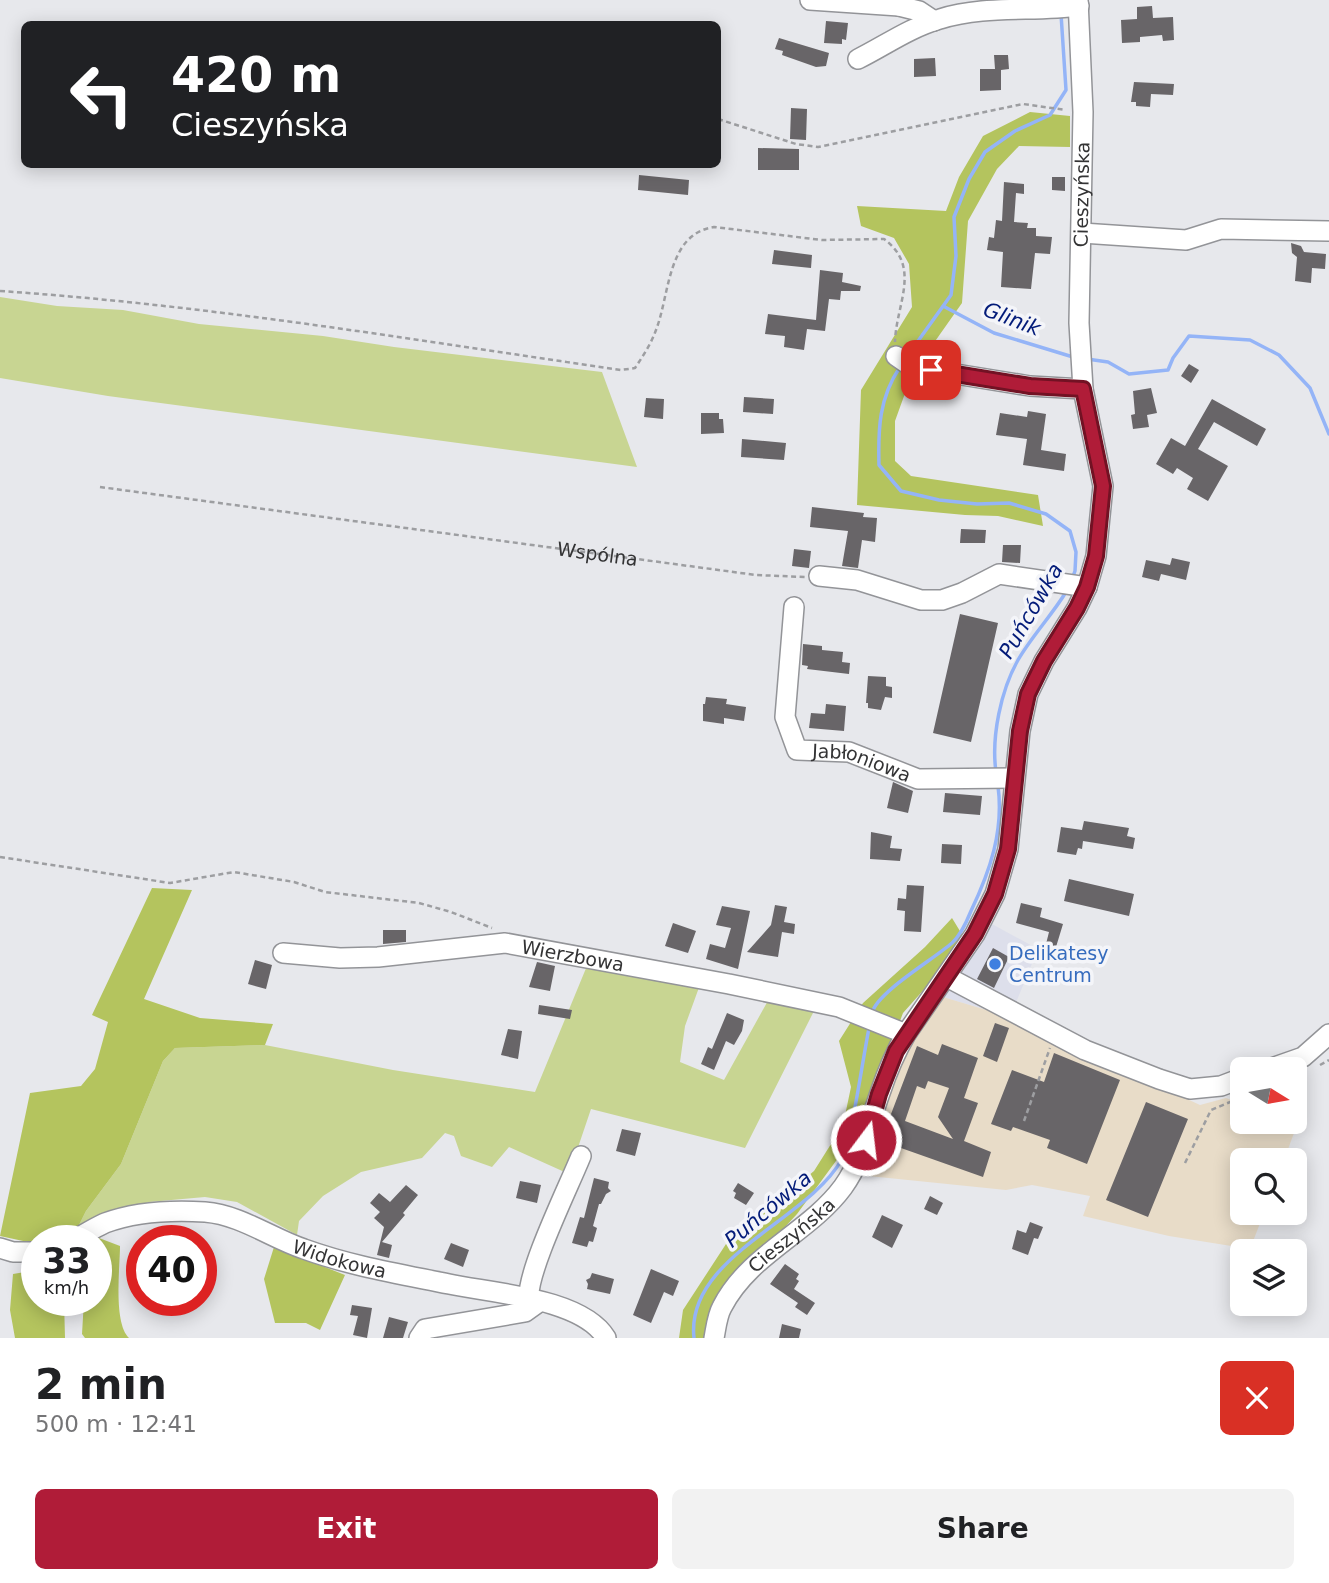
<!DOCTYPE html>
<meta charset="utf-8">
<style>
body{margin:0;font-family:"DejaVu Sans",sans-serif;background:#f2f2f2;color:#202124;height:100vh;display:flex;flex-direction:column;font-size:26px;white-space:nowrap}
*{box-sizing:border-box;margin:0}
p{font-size:23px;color:#757577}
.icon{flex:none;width:38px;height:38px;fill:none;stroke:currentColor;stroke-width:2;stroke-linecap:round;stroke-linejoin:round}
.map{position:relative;height:1338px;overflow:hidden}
.sheet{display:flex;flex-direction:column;background:#fff;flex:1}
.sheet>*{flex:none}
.guide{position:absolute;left:21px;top:21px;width:700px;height:147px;border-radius:10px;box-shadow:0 4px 18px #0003;background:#202124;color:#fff;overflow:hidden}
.needle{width:46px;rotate:101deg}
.fabs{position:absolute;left:1230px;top:1057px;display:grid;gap:14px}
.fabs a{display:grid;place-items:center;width:77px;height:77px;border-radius:10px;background:#fff;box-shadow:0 4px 18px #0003;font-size:35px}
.speed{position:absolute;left:21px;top:1225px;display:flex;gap:14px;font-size:35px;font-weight:700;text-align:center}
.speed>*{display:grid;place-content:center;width:91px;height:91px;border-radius:50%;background:#fff;box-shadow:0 4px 18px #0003;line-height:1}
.speed small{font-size:18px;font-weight:400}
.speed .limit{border:10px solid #d22;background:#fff;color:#111}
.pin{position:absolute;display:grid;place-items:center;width:60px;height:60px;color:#fff;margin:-30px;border-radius:14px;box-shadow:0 4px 10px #0006}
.me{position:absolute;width:77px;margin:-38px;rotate:15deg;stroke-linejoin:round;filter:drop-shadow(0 0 5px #0008)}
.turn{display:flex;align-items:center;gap:24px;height:147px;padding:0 35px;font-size:32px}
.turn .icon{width:91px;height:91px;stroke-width:2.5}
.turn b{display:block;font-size:49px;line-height:60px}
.round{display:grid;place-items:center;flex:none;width:74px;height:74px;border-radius:10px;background:#f2f2f2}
.overview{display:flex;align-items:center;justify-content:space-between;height:119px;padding:0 35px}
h1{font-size:42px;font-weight:600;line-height:52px}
.cta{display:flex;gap:14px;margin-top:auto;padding:14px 35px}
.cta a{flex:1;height:80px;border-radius:10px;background:#b01c38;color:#fff;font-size:28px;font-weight:600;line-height:80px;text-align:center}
.cta a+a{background:#f2f2f2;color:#202124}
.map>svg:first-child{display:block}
.built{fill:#dddfeb}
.industrial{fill:#e8dcc8}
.green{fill:#c8d592}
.forest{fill:#b4c45e}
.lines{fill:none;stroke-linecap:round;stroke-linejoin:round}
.stream{stroke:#94b4f7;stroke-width:3.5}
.building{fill:#686568;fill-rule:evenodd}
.minor-casing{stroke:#939498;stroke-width:22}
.path{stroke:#9d9ea1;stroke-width:2.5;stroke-dasharray:5 3.5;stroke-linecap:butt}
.minor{stroke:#fff;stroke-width:19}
.route-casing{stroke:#721224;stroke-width:18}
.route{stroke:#b01c38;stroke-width:12}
.shop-dot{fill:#3f7fe0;stroke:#f4f5f9;stroke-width:2.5}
.labels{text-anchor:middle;stroke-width:7;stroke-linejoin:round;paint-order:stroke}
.street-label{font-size:19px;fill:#343435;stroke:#f4f5f9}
.shop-label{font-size:19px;fill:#366cbe;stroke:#f4f5f9;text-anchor:start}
.water-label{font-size:21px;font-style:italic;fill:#031b79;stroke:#f4f5f9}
</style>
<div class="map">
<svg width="1329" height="1338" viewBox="0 0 1329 1338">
<rect width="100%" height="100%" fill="#e7e8ec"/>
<path class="built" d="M992,924L1038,949L1010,1017L943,997Z"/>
<path class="industrial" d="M943,997L1010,1017L1200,1105L1226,1098L1242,1104V1122H1289L1297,1125L1284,1160H1242V1213H1264L1250,1249L1169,1236L1083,1216L1090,1196L1032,1185L1006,1190L859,1175L909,1041Z"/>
<path class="green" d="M0,297L57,306L123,310L199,324L323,336L394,347L602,372L637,467L108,396L0,378Z
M589,961L701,982L685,1026L680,1062L724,1080L770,997L816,1007L745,1148L591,1109L569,1174L509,1147L492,1167L461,1156L454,1136L445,1133L422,1158L361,1172L323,1196L299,1221L297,1235L237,1202L205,1197L149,1202L77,1229L86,1211L121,1164L163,1061L175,1048L265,1045L393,1070L535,1092Z"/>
<path class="forest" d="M1030,112L1070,116V147L1019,146L997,169L968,221L962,303L912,374L895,421V461L911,476L1038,495L1043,526L998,516L965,515L857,505L861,390L912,307L909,264L894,238L861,226L857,206L946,211L959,177L983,136Z
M152,888L192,890L144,999L200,1018L273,1024L265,1045L175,1048L163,1061L121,1164L86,1211L77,1229L51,1241H37V1244L0,1236L30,1093L81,1086L95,1069L108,1022L92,1015Z
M952,918L963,936L944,967L903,1013L858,1131L797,1214L717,1301L709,1338H679L683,1310L726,1244L814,1171L843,1125L851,1087L839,1041L863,1003L925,947Z
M99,1238L120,1246C120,1267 113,1322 129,1338H85L82,1334L84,1300H96V1249Z
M274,1247L345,1275L320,1330L306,1323H275L264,1279Z
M37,1270V1300H64L65,1338H15L10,1310L13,1274Z"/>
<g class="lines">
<path class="stream" d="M943,306L994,333L1073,357
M908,355L951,295L956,256L954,217L969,179L985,152L1015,131L1050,115L1066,90L1061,14
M1087,359L1108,362L1129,374L1168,370L1173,358L1189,336L1250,340L1279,355L1310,388L1329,434
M900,367C879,398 878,429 879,465L901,491L939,500L977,504L1009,503L1046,514L1070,531L1076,552L1075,571L1072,579
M996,772C991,737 1001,690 1018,660C1032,636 1052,615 1066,592
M872,1013C877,992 934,959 952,943C961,935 967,921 971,911C990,871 1004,831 998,786
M694,1338C685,1257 808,1221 842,1159C850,1144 852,1124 855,1107C860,1081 864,1054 869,1028"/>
</g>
<path class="building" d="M1152,6L1153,18L1173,17L1174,40L1163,41L1162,35L1140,37V42L1122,43L1121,20L1137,19V7Z
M826,21L848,23L846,40L842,39V44L824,43Z
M779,38L829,53L826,66L816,67L782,55L783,51L775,49Z
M994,55H1008L1009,69L1001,70V90L980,91V69H995Z
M935,58L936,76L914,77V59Z
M1134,82L1174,84L1173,95L1151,94L1150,107L1136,106V102H1131Z
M791,108L807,109L806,140L790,139Z
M758,148L799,149V170H758Z
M639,175L689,180L688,195L638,190Z
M1052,177H1065V191L1052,190Z
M1004,182L1024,184V194L1016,193L1014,222L1028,223L1027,228H1036V236L1052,237L1050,254L1035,253L1031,289L1001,287L1003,252L987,250L989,237L994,238L996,220L1002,221Z
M1291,243L1301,246L1304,252L1326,254L1325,269L1312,268L1311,283L1295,281L1297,257L1292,253Z
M774,250L812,255L811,268L772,264Z
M820,270L843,273L842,282L861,286L860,291H841L840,300L829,299L825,331L807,329L804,350L784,347L785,336L765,334L768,314L816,320Z
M1189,364L1199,370L1191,383L1181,376Z
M1151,388L1157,413L1147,415L1149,427L1133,429L1131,415L1135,414L1133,391Z
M744,397L774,399L773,414L743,412Z
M646,398L664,399L663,419L644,417Z
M1212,399L1266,429L1257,446L1214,422L1198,449L1228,466L1208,501L1187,489L1193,478L1177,468L1173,474L1156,464L1171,438L1185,446Z
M1028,411L1046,414L1041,450L1066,454L1064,471L1023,465L1027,439L996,435L1000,413L1027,417Z
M701,413H719V419H723L724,433L701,434Z
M742,439L786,443L784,460L741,457Z
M812,507L864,513L863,517L877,518L875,542L862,540L858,568L842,566L848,531L810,527Z
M961,529L986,530L985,543H960Z
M1003,545H1021L1020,563L1002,562Z
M794,549L811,551L809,568L792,566Z
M1172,558L1190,562L1186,580L1161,574L1159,581L1142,577L1146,560L1170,565Z
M960,614L998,623L971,742L933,733Z
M803,644L822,646V650L843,652L842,662L850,663L849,674L807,669L808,666L802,665Z
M868,676L886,677V686L892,687V698L885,697L881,710L868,708V703H866Z
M706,697L727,699L726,704L746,707L744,721L724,718V724L703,721V704H705Z
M826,704L846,706L844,731L809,728L811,713L825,714Z
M893,782L913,791L908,813L887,808Z
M945,793L982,796L980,815L943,812Z
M1084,821L1129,828L1127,836L1135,838L1133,849L1083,841L1082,849L1078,848L1076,855L1057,852L1061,827L1082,830Z
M871,832L892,836L890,848L902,849L900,861L870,859Z
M942,844L962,845L961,864L941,863Z
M1069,879L1134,894L1129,916L1064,901Z
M907,885L924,886L921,932L904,931L905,911L897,910L898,898L906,899Z
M1021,903L1042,908L1040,917L1063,924L1056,947L1046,944L1049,932L1016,923Z
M775,905L787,907L784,922L795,924L794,934L782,932L778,957L747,952L771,925Z
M722,906L750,911L738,969L706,959L710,944L725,948L731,928L716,925Z
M673,923L696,931L688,953L665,946Z
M383,930H406V942L383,944Z
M993,948L1009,957L994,988L977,979Z
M255,960L272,965L266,989L248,984Z
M537,962L555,966L550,991L529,987Z
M539,1005L572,1010L570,1019L538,1014Z
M727,1013L744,1020L742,1031L734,1045L726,1041L714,1070L701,1064L708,1047L712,1049Z
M995,1023L1009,1028L997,1062L983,1056Z
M508,1029L522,1031L518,1059L501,1055Z
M942,1044L978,1058L964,1098L978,1103L964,1141L991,1152L983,1177L884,1142L887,1136L883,1135L917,1046L938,1055ZM928,1081L949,1088L938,1117L953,1139L905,1121L917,1086L925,1089Z
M1054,1053L1120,1080L1087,1164L1047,1148L1050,1140L1013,1127L1011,1131L991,1124L1012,1070L1044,1082Z
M1146,1102L1188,1119L1148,1217L1106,1200Z
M622,1129L641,1133L635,1156L616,1151Z
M594,1178L609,1182L608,1188L611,1191L606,1194L601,1204H599L593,1226L597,1228L593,1242L589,1241L587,1247L572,1243L580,1217L584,1218Z
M520,1181L541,1185L537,1203L516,1198Z
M738,1183L754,1193L746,1205L734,1198L736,1193L733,1191Z
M406,1185L418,1195L403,1213L405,1215L382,1242L392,1245L389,1258L377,1255L384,1227L374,1218L380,1212L370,1203L379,1193L390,1202Z
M930,1196L943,1203L937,1215L924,1209Z
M882,1215L903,1225L892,1248L872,1237Z
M1030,1222L1043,1227L1038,1239L1034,1238L1028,1255L1012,1249L1017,1230L1026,1233Z
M451,1243L469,1250L463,1267L444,1259Z
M785,1264L799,1274L796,1279L799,1281L794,1289L815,1303L807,1315L795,1307L798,1303L770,1284Z
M651,1269L679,1281L673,1296L664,1292L651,1323L633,1315Z
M592,1273L614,1279L610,1294L587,1289L588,1284L586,1280L590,1278Z
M352,1305L372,1308L367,1338L353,1335L358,1316L350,1315Z
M389,1317L408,1322L403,1338H383Z
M782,1324L801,1329L799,1338H779Z"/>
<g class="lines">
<defs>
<g id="minor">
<path d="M810,0L899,6"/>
<path d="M899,0V6L919,11L934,21"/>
<path d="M858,59C886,45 909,28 940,19C984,5 1033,12 1079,6"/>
<path d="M1082,233L1186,240L1221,229L1329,231"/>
<path d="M896,356L909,365L931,370L1030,386L1083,389"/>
<path d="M819,576L857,580L921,600H942L962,593L999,574L1087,587"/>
<path id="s2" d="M794,607L785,717L797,750L849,752L918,779L1014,778"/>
<path id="s3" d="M283,953L340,958L378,957L505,943L729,984L839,1007L906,1034"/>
<path d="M947,977L1085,1050L1159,1079L1190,1089L1221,1086L1242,1078"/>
<path d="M1269,1069L1303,1057L1329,1034"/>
<path id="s4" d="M72,1241C83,1235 94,1228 105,1223C135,1212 173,1210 205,1212C241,1215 271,1238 304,1249C351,1266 400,1274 449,1284C491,1293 582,1298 606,1338"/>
<path d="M0,1248L13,1252H37"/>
<path d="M529,1299C526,1273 569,1186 581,1156"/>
<path d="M419,1338L425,1329L525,1312L539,1302"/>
<path id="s5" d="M714,1338C716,1328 717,1316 722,1307C749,1254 809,1233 843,1187C864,1158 868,1126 880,1093C887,1072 895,1053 906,1034L975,934L995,894L1008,849L1020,731L1028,694L1044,661L1077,608L1087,587L1096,556L1103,486L1083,389L1079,323L1083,112L1078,0"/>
</g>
</defs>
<use href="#minor" class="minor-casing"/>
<g class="path">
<path d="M718,119L796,144L818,147L1023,104L1066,110"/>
<path d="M0,291C208,305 414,340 621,370L635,368C643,356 651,344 656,330C670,294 667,234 714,227L822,240L884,239C922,267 896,304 895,342"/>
<path id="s1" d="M100,487L756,575L805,577"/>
<path d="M0,857L170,883L234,872L294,882L325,892L419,903L451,912L492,928"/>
<path d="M1320,1065L1329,1060"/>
<path d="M1024,1121L1050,1048"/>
<path d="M1185,1163L1211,1110L1242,1097"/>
</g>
<use href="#minor" class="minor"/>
</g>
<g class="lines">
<defs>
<path id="route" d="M866,1140L879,1094L896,1051L975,934L995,894L1008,849L1020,731L1028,694L1044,661L1077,608L1087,587L1096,556L1103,486L1083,389L1030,386L931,370"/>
</defs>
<use href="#route" class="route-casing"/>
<use href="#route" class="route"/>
</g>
<circle class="shop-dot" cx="995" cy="964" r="7"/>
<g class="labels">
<g class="street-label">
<text dy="7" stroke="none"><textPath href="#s5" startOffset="1258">Cieszyńska</textPath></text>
<text dy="7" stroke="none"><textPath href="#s1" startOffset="502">Wspólna</textPath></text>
<text dy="7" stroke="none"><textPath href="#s2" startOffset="212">Jabłoniowa</textPath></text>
<text dy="7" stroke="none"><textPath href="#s3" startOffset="292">Wierzbowa</textPath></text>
<text dy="7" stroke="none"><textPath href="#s5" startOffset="133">Cieszyńska</textPath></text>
<text dy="7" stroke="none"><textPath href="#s4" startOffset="282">Widokowa</textPath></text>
</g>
<g class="shop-label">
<text x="1009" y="960">Delikatesy<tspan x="1009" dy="22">Centrum</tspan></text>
</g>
<g class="water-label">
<text transform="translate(1012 319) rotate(21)" y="7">Glinik</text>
<text transform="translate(1031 611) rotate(-60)" y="7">Puńcówka</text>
<text transform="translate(768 1209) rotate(-40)" y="7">Puńcówka</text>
</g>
</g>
</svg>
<div class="fabs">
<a><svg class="needle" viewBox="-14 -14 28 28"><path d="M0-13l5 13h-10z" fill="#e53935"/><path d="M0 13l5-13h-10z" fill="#757577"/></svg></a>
<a><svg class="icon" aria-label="search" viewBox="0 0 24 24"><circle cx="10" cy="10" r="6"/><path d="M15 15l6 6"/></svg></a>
<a><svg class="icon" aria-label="layers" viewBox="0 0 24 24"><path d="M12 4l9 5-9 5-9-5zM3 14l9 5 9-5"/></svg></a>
</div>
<div class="speed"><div>33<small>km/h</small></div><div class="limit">40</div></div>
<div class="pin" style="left:931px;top:370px;background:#d93025"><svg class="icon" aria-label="arrive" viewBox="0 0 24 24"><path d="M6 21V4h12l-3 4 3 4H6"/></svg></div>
<svg class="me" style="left:866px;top:1140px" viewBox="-20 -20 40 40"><circle r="17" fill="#b01c38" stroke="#fff" stroke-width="3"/><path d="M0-11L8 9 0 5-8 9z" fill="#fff"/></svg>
<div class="guide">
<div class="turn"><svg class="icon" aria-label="left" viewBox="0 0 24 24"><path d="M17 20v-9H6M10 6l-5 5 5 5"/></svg><div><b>420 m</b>Cieszyńska</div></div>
</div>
</div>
<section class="sheet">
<div class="overview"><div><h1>2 min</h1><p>500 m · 12:41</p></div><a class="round" style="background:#d93025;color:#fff"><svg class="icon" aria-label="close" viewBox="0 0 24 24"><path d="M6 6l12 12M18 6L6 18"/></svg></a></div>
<div class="cta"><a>Exit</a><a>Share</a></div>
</section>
